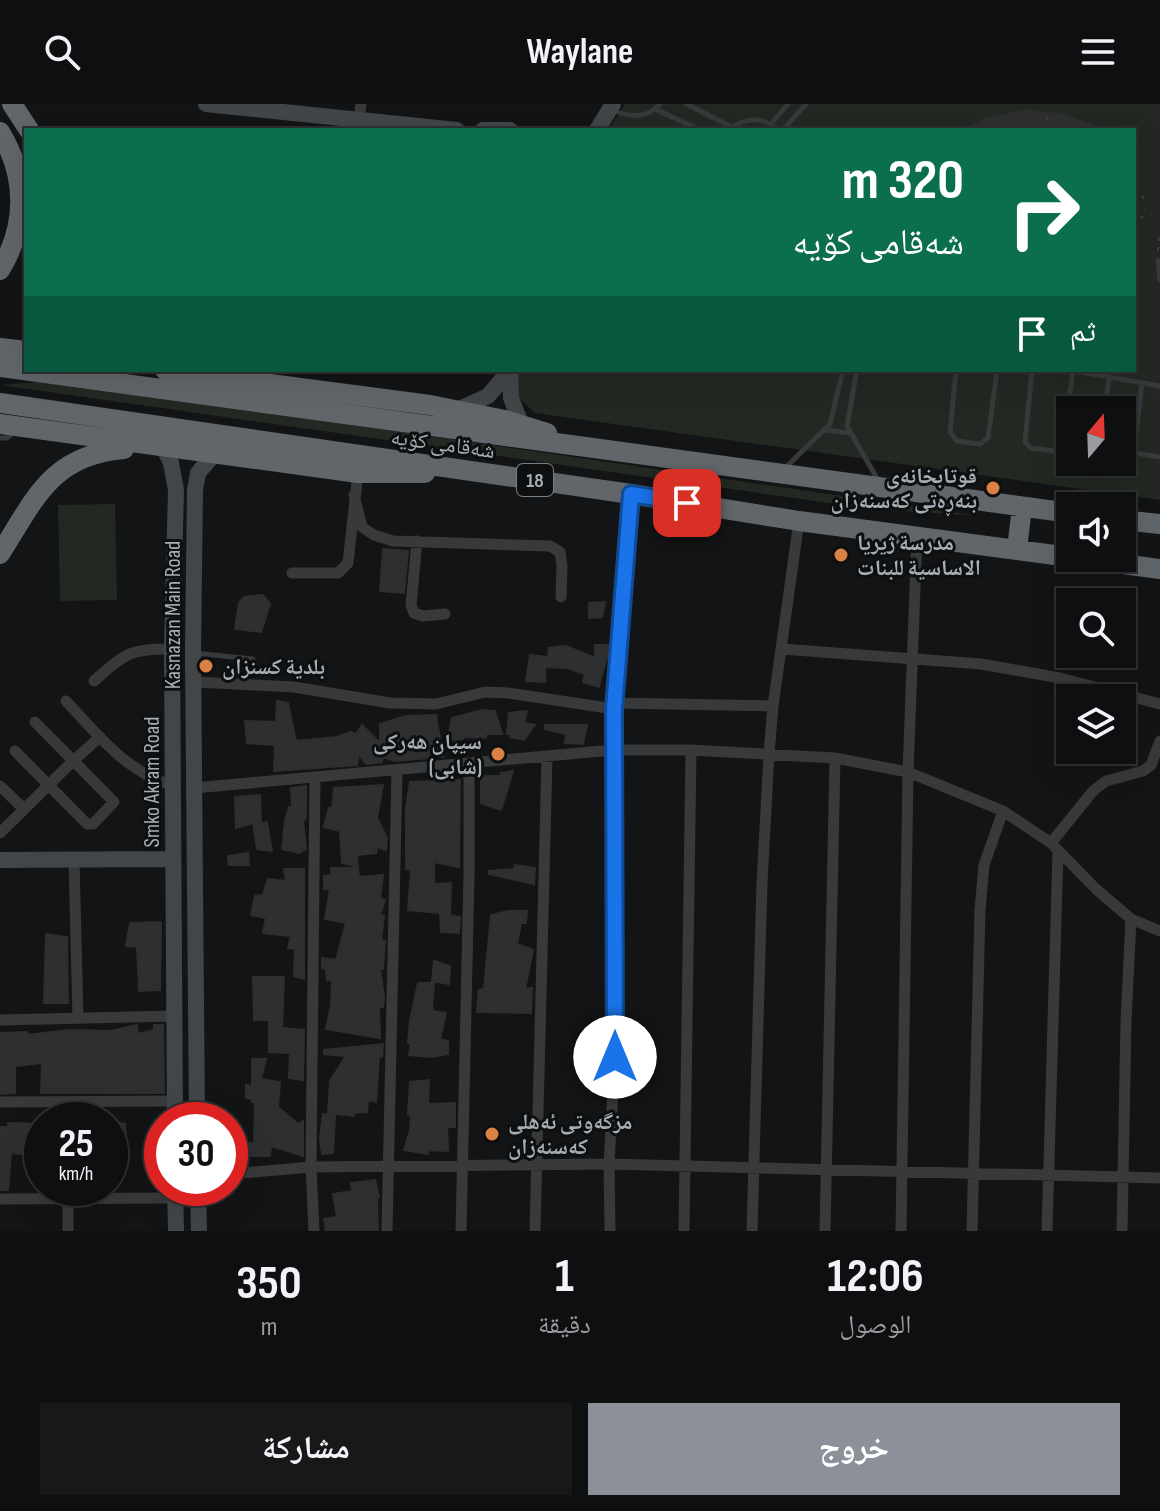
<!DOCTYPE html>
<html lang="ar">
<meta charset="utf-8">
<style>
body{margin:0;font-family:"Sofia Sans Condensed","Noto Naskh Arabic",sans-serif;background:#171819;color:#f1f3f6;direction:rtl;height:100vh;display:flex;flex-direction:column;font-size:30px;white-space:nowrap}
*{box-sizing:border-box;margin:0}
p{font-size:26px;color:#9b9c9f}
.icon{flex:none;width:44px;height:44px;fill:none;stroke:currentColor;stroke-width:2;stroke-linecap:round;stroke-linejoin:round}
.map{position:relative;height:1127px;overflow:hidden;direction:ltr}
.panel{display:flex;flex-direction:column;background:#0e0f10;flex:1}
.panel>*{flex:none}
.banner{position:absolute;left:24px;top:24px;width:1112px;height:244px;border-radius:0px;box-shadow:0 8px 32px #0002,0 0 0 2px #2e2f30;direction:rtl;background:#0b6e4f;color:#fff;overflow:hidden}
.needle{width:52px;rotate:19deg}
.tools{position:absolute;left:1056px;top:292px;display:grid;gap:16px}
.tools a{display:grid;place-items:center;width:80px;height:80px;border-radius:0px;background:#0e0f10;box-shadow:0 8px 32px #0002,0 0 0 2px #2e2f30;font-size:40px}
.speed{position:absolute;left:24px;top:998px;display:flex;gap:16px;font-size:40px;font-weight:700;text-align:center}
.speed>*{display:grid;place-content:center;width:104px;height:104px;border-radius:50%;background:#0e0f10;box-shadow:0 8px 32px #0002,0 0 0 2px #2e2f30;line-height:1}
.speed small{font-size:20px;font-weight:400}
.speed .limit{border:12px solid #d22;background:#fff;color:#111}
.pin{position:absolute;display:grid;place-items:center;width:68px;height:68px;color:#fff;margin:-34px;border-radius:16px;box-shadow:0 4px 12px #0006}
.me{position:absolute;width:88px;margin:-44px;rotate:0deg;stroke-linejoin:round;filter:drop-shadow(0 0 6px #0008)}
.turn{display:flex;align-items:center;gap:28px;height:168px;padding:0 40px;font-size:36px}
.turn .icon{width:104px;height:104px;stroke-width:2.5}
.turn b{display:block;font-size:56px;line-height:68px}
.then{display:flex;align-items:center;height:76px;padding:0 40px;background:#0003;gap:16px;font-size:30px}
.eta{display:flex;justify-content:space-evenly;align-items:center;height:136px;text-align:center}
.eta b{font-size:48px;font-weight:700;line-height:56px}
.button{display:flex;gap:16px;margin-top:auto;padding:16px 40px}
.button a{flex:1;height:92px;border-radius:0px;background:#8c9099;color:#fff;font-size:32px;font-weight:700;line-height:92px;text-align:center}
.button a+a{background:#171819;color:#f1f3f6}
header{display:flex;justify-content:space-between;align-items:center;height:104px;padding:0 40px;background:#0e0f10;font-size:36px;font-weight:700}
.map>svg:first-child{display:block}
.green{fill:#232922;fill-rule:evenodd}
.building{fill:#2e2f31;stroke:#2d2e30;stroke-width:2}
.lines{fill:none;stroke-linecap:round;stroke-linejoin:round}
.path{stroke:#3b3e40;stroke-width:2;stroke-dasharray:4 6;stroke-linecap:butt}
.lane{stroke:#37393b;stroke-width:5}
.street{stroke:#37393b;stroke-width:11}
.secondary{stroke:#434649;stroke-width:16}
.highway{stroke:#61666a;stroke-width:20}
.route-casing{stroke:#114b97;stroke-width:20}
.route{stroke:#1a73e8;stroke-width:14}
.poi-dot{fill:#dc8144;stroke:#0e0f10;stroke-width:3}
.labels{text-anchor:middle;stroke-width:6;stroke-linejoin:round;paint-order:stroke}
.shield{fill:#0e0f10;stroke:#787e82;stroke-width:2}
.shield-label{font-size:20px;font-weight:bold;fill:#a6aeb3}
.street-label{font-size:22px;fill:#a6aeb3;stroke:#0e0f10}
.poi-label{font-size:22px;font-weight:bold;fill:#a6aeb3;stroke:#0e0f10;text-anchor:start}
</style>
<header><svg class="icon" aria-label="menu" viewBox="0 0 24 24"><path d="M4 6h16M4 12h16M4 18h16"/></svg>Waylane<svg class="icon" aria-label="search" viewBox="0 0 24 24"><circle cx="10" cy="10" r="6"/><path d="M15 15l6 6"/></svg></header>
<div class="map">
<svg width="1160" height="1127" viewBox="0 0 1160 1127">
<rect width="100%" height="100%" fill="#131415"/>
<path class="green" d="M625,0H1160V396L535,309L514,289L519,266H1134V26H608ZM1070,306H1122V358H1070Z
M39,278L84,282L980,412L871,405L0,281Z
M115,400L117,496L60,497L58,401Z"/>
<path class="building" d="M1025,6L1065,11L1103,26H965L985,15Z
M383,445L408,447L404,489L380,487Z
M263,491L270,500L261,528L235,525L239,499L244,493Z
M605,498L602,513L589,514V499Z
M595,541H610L609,556L606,555L599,583L583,578L585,570L567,564L545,563V578L526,577L530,551L548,553L549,544L566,542L595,554Z
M277,597L288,599L296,637L337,633L351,628L356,630L362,621L380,639V620L406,612L436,611L443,653L429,651L428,654L395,657L383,653L382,658L366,660L359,650L357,661L274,667L275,641L247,639L245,617L276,618Z
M482,606L495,607L502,630H486V634L463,633V635L447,638L452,614Z
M527,607L524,619L535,621L524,636L510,633V630H507L509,609Z
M545,621H587L583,640L565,639L566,630L545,625Z
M513,667L501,706L481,699V672H501V669Z
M460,676L459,763L434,758V780L451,779L450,811L460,813L459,829L441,828L440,809L408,806L411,766L406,765V704L410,678Z
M383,681L377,714L387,734L386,746L377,743L376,749L357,751L358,763L342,759L340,727L324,723L329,704H332L334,684Z
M306,682V714L303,717L306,745L299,749L282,745L285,717L289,703H292L291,684Z
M260,691L261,720L267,718L272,747L257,745L253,719L236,724L235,693Z
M248,749L249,761H229L228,752Z
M515,761L535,764L534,780L489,770V767L514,765Z
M331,764H358L359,773L383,771L380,794L385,796L380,811L384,812L381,836L385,837L383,865H380L384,893L383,903H379L380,934L326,925L331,902L332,876H327L326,865L322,864V854L336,856L346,819L325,815L330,785H324V772L331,771Z
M284,765H304V875L294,872L295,845L288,844L291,832L263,829L266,814L251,811L255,792L263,791L268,775L276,776V780L279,776L286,777Z
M508,807H527L526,819H521L517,840L533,846L525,885L532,884L531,909L477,908L479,886L484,885L491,811Z
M161,818L160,886L139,887L137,843L126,842L130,819Z
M46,830L67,833L68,899H44Z
M434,857L450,862L449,880L432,877Z
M253,873H284L282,924L304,926L303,976L289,974L290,949L269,948V916H254Z
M418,879H434L432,903L433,907L446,909L440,935L448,937V950L432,953L409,951L411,939H408L410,917Z
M137,921L138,930L154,926V921H163L164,989H41L42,959L15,962V989L0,990V929L27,928V931L70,926L111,927Z
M383,940L382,953L379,952L376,998L368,996L367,1008L354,1009V1012L328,1009L330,977L346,952L324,950V946Z
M252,955H266L261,975L280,978L278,1003L298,1020L303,1017V1052L271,1042L270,1052H240L241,1040L254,1039L255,999L252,998V995L246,994V981L252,982Z
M429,976L428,1000L455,999V1023H447L448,1047L428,1046V1050L404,1046L410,1026L411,1012L408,1011L410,978Z
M323,1010L335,1012L333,1049L322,1050L320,1034Z
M110,1018L125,1020L128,1056L116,1054V1049H110Z
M8,1019L42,1020V1047L22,1043L23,1050L11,1049L8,1086H0V1023H9Z
M375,1076L379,1093L377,1094L378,1127H326L324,1115L337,1113L333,1090L352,1087L351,1079Z"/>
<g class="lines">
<path class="path" d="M1046,26L1048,8
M1134,86L1142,91L1145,100
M1134,105L1145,106
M1134,122L1143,112
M1134,136L1143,134
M1158,147L1160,127"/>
<path class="lane" d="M686,0L732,23
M655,5L700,26
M614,7C632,13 646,15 660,0
M771,20L788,0
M729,26C744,13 762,12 778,26
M783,26L806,0
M1158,156L1160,176
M857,266L847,322L878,376
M956,266L950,328L957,337L980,340L988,334L997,266
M1032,266L1025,338L1031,344L1054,347L1063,339L1073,267
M1069,266L1160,282
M1104,306L1109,275
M826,326L849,329
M0,334H7L13,329
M1122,347L1160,353
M1134,349L1142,279
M785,364L830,320L843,266
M194,549L253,555"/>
<path class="street" d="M359,15L361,0
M354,391L362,423L374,431L393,437L550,442L560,448L562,462L561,493
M417,437L411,501L414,509L423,512L445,510
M292,469H338L348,459L358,369
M782,545L981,560L1060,574L1160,600
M94,577C125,550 130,544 172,545
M194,578L294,583L390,599L436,600L485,588L508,589L614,605
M66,597C97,630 127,669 172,681
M614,599L773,602
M15,647L87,720H93L114,698L35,618
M0,682L23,704
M194,684L613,646H691L835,654L908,668L1003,707L1051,739L1096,785L1131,815L1160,827
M0,729L74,656L100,633
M1051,739L1093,687L1106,677L1143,667L1151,661L1160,637
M74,756L78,914
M0,916L174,912
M0,998L175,997
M230,1070L311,1063L609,1060L1160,1074
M0,1095L175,1094
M68,1095V1127
M314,1127L311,1063L315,673
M387,1127L397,667
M461,1127L469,771V660
M535,1127L547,653
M610,1127L609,1060L615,953L614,599L631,390
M684,1127L691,646
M752,1127L762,779L769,650L773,602L799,417
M825,1127L835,654
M901,1127L908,668L917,432
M972,1127L980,806L984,761L1003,707
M1047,1127L1058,747
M1122,1127L1126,917L1131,815"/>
<path class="secondary" d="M206,0L457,26
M483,26H510
M597,26L613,0
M510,268L511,294L521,320
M457,306L488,292L510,266
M163,342L171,359L176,386L172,545L175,1016
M0,756L173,755
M197,1016L193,549L195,386L198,369L215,349
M175,1084L176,1127
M198,1084L199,1127"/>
<path class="highway" d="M12,0L29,26
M0,28C27,72 27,122 0,166
M0,244L26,247
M0,263L1070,409
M165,266L430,301L505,316L547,329
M0,299L631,390L799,417L1070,453
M0,320L358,369H425
M1122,416L1160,420
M1017,445L1022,403
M0,450C35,395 51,351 124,345
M1078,454L1160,465"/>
</g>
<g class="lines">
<defs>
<path id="route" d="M615,953L614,605L631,390L687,399"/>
</defs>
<use href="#route" class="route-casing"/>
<use href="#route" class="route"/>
</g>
<g class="poi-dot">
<circle cx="993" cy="384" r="8"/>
<circle cx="841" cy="451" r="8"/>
<circle cx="206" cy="562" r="8"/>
<circle cx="498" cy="650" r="8"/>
<circle cx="492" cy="1030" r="8"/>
</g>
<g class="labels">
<rect class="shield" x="517" y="360" width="36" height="32" rx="6"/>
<g class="shield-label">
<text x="535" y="383">18</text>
</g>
<g class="street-label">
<text transform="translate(443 339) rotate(8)" y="8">شەقامی کۆیە</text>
<text transform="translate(172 511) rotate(-90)" y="8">Kasnazan Main Road</text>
<text transform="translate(151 678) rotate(-90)" y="8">Smko Akram Road</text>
</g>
<g class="poi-label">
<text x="977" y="379" text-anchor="end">قوتابخانەی<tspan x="977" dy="25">بنەڕەتی کەسنەزان</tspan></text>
<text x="857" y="446">مدرسة ژيريا<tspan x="857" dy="25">الاساسية للبنات</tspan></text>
<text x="222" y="570">بلدية كسنزان</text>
<text x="482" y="645" text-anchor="end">سیپان هەرکی<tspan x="482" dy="25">(شابی)</tspan></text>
<text x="508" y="1025">مزگەوتی ئەهلی<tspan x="508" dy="25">کەسنەزان</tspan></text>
</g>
</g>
</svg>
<div class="tools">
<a><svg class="needle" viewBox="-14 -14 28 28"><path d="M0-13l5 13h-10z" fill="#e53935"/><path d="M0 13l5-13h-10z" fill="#9b9c9f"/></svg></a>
<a><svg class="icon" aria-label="sound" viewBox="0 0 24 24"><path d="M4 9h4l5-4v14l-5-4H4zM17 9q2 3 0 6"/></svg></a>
<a><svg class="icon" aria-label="search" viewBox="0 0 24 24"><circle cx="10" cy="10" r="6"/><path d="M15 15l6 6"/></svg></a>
<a><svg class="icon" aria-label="layers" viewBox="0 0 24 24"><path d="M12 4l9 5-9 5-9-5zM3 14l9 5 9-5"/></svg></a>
</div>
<div class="speed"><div>25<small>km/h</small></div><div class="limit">30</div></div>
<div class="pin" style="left:687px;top:399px;background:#d93025"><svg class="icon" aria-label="arrive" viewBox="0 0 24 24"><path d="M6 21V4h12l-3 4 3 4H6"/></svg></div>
<svg class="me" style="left:615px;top:953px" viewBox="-20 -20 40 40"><circle r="19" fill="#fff"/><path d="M0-13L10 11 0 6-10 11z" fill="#1a73e8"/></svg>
<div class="banner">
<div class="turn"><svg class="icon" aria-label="right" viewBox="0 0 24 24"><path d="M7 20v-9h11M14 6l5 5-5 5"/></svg><div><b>320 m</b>شەقامی کۆیە</div></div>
<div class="then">ثم<svg class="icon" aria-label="arrive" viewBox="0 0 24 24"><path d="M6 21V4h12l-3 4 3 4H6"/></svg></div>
</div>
</div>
<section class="panel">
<div class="eta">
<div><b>12:06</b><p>الوصول</p></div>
<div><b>1</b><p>دقيقة</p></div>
<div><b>350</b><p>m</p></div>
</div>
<div class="button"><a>خروج</a><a>مشاركة</a></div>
</section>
